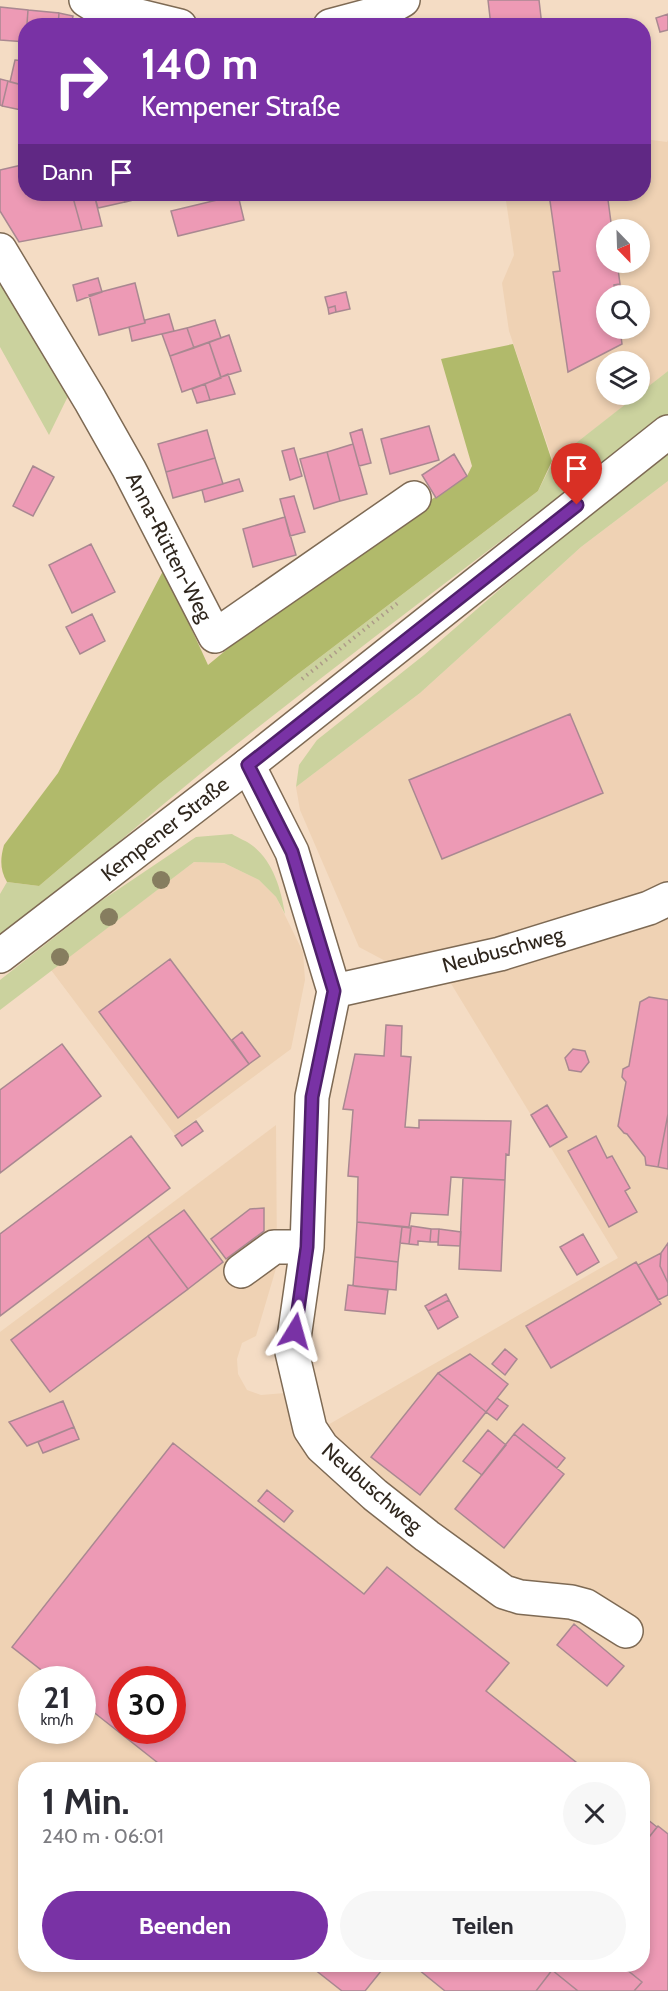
<!DOCTYPE html>
<html lang="de">
<meta charset="utf-8">
<style>
body{margin:0;font-family:Cabin,sans-serif;background:#f7f7f7;color:#2b2b33;height:100vh;display:flex;flex-direction:column;font-size:22px;white-space:nowrap}
*{box-sizing:border-box;margin:0}
p{font-size:20px;color:#7c7c81}
.icon{flex:none;width:33px;height:33px;fill:none;stroke:currentColor;stroke-width:2;stroke-linecap:round;stroke-linejoin:round}
.map{position:relative;flex:1;overflow:hidden}
.panel{position:absolute;left:18px;top:1762px;width:632px;height:210px;display:flex;flex-direction:column;background:#fff;border-radius:24px;box-shadow:0 3px 9px #0003}
.panel>*{flex:none}
.guide{position:absolute;left:18px;top:18px;width:633px;height:183px;border-radius:24px;box-shadow:0 3px 9px #0003;background:#7932a5;color:#fff;overflow:hidden}
.needle{width:39px;rotate:157deg}
.tools{position:absolute;left:596px;top:219px;display:grid;gap:12px}
.tools a{display:grid;place-items:center;width:54px;height:54px;border-radius:50%;background:#fff;box-shadow:0 3px 9px #0003;font-size:30px}
.speed{position:absolute;left:18px;top:1666px;display:flex;gap:12px;font-size:30px;font-weight:700;text-align:center}
.speed>*{display:grid;place-content:center;width:78px;height:78px;border-radius:50%;background:#fff;box-shadow:0 3px 9px #0003;line-height:1}
.speed small{font-size:15px;font-weight:400}
.speed .limit{border:9px solid #d22;background:#fff;color:#111}
.pin{position:absolute;display:grid;place-items:center;width:51px;height:51px;color:#fff;margin:-62px -26px;border-radius:50% 50% 50% 0;rotate:-45deg;box-shadow:0 0 6px #0007}
.pin .icon{rotate:45deg}
.me{position:absolute;width:66px;margin:-33px;rotate:8deg;stroke-linejoin:round;filter:drop-shadow(0 0 4px #0008)}
.turn{display:flex;align-items:center;gap:21px;height:126px;padding:0 24px;font-size:27px}
.turn .icon{width:78px;height:78px;stroke-width:2.5}
.turn b{display:block;font-size:42px;line-height:51px}
.then{display:flex;align-items:center;height:57px;padding:0 24px;background:#0003;gap:12px;font-size:22px}
.round{display:grid;place-items:center;flex:none;width:63px;height:63px;border-radius:32px;background:#f7f7f7}
.head{display:flex;align-items:center;justify-content:space-between;height:102px;padding:0 24px}
h1{font-size:36px;font-weight:700;line-height:45px}
.primary-button{display:flex;gap:12px;margin-top:auto;padding:12px 24px}
.primary-button a{flex:1;height:69px;border-radius:36px;background:#7932a5;color:#fff;font-size:24px;font-weight:700;line-height:69px;text-align:center}
.primary-button a+a{background:#f7f7f7;color:#2b2b33}
.map>svg:first-child{display:block}
.built{fill:#efd2b4;fill-rule:evenodd}
.green{fill:#cbd29e}
.forest{fill:#b1ba6b}
.building{fill:#ed9ab5;stroke:#a98891;stroke-width:1.5;fill-rule:evenodd}
.lines{fill:none;stroke-linecap:round;stroke-linejoin:round}
.minor-casing{stroke:#7e6a54;stroke-width:36}
.major-casing{stroke:#7e6a54;stroke-width:36}
.path{stroke:#ad9b88;stroke-width:4;stroke-dasharray:1.5 4.5;stroke-linecap:butt}
.minor{stroke:#fff;stroke-width:33}
.major{stroke:#fff;stroke-width:33}
.tree{fill:#867d5f}
.route-casing{stroke:#4f206b;stroke-width:15}
.route{stroke:#7932a5;stroke-width:10}
.labels{text-anchor:middle;stroke-width:4.5;stroke-linejoin:round;paint-order:stroke}
.street-label{font-size:21px;fill:#2f261d;stroke:#fff}
</style>
<div class="map">
<svg width="668" height="1991" viewBox="0 0 668 1991">
<rect width="100%" height="100%" fill="#f4dcc4"/>
<path class="built" d="M644,139L667,142L668,140V371L639,394V362H606V394L638,395L553,461L509,331L502,283L514,255L505,194H644ZM606,230H639V262H606ZM606,296H639V328H606Z
M668,481V883L646,893L507,941L391,964L359,947L300,810L296,787L420,693L581,547Z
M194,862L224,863L259,880L276,897L303,952L305,980L291,1049L175,1135L51,970Z
M668,912V1991H0V1332L276,1125L277,1265L256,1336L242,1343L237,1359L238,1374L247,1390L261,1395L285,1393V1402L295,1435L415,1511L325,1432L326,1426L618,1258L447,977ZM32,1680H82V1731H32ZM122,1680H172V1731H122ZM26,1770H642V1965H26Z"/>
<path class="green" d="M0,269L71,390L49,435L0,347Z
M668,371V414C523,525 375,634 232,748C153,811 79,878 0,939V894L7,882L39,886L159,784L294,677L538,491L553,461Z
M668,451V481L581,547L420,693L296,787L299,765L317,740L424,655L573,526Z
M232,834C238,838 247,841 253,846C273,862 281,889 285,914L276,897L259,880L224,863L194,862L0,1010V980L98,903L196,837Z"/>
<path class="forest" d="M513,344L552,461L538,491L294,677L159,784L39,886L7,882C0,870 0,859 4,845L58,773L164,569L208,665L259,623L396,523L467,476L472,466L441,359Z"/>
<path class="building" d="M488,0H539L542,26H491Z
M0,7L28,10L27,24L43,26H26V42L0,40Z
M28,10L59,13L58,26L27,24Z
M59,13L73,16L71,26H58Z
M668,14V30L660,32L656,18Z
M15,60L26,61V86L10,82Z
M0,79L8,81L2,106L0,105Z
M8,81L26,86V111L2,106Z
M19,110L26,111V134Z
M26,164V194H72L82,230L19,242L0,211V170Z
M72,194H94L102,226L82,230Z
M94,194H122L125,202L98,208Z
M122,194H157L125,202Z
M549,194L608,200L612,230H606V262H617L620,284L614,285L615,296H606V328H620L622,344L568,372L553,272L560,271Z
M238,195L244,220L178,236L171,211Z
M98,278L102,292L77,301L73,285Z
M135,283L145,323L99,335L89,295Z
M620,284L622,296H615L614,285Z
M346,292L350,309L336,312L335,306L328,308L325,297Z
M335,306L336,312L329,314L328,308Z
M169,314L174,331L132,341L129,327L145,323V320Z
M215,320L221,338L194,348L187,328Z
M187,328L194,348L170,356L162,334Z
M229,335L241,371L221,377L209,342Z
M209,342L221,378L182,392L170,356Z
M228,374L235,394L210,400L205,384Z
M205,384L210,400L197,403L192,389Z
M429,426L439,460L390,474L381,439Z
M362,429L371,463L359,466L350,433Z
M207,430L215,458L166,472L158,444Z
M353,444L367,494L340,501L327,452Z
M294,448L302,476L290,480L282,451Z
M327,452L340,501L314,509L300,459Z
M454,454L467,476L436,498L422,475Z
M215,458L223,484L173,498L166,472Z
M33,466L54,477L33,516L13,506Z
M239,479L243,491L205,502L202,490Z
M294,496L305,532L290,536L280,499Z
M285,517L296,555L253,567L243,529Z
M91,544L115,592L72,613L49,565Z
M92,614L105,641L80,654L66,627Z
M570,714L603,793L442,859L409,780Z
M170,959L249,1064L178,1118L99,1012Z
M649,997L668,1000V1114L658,1167L646,1165L645,1157L627,1134L624,1133L618,1126L626,1082L622,1077L623,1069L629,1066L640,1002Z
M386,1025L402,1026L401,1056L411,1057L405,1127L419,1128V1120L511,1121L509,1155L506,1154L505,1180L451,1177L448,1215L411,1213L409,1227L357,1222L358,1177L348,1176L353,1110L343,1109L355,1054L384,1056Z
M242,1032L260,1056L249,1064L232,1040Z
M62,1044L101,1096L0,1173V1090Z
M573,1049L585,1051L589,1062L581,1072L569,1070L565,1058Z
M547,1105L567,1137L550,1147L531,1115Z
M668,1114V1169L658,1167Z
M196,1121L203,1131L182,1146L175,1136Z
M131,1136L170,1188L0,1316V1234Z
M596,1136L607,1158L612,1156L630,1188L625,1191L637,1212L609,1227L568,1151Z
M463,1178L505,1180L501,1271L459,1269Z
M264,1208V1231L226,1259L211,1239L250,1209Z
M184,1210L223,1262L188,1289L148,1236Z
M357,1222L402,1227L398,1262L355,1257Z
M411,1226L431,1229L430,1242L418,1241V1245L409,1244Z
M402,1227L411,1228L409,1244L400,1243Z
M431,1229H439L438,1242H430Z
M439,1229L461,1232L460,1246L438,1245Z
M583,1234L599,1262L577,1275L560,1247Z
M148,1236L188,1289L50,1392L11,1340Z
M668,1243V1283L660,1266L661,1253Z
M661,1253L660,1266L668,1283V1295L658,1300L638,1265Z
M355,1257L398,1262L396,1290L353,1286Z
M636,1262L661,1304L551,1368L526,1326Z
M348,1285L388,1290L385,1314L345,1310Z
M446,1294L449,1300L428,1311L425,1306Z
M449,1300L458,1317L438,1329L428,1311Z
M505,1349L517,1359L505,1375L492,1364Z
M470,1354L508,1384L486,1412L438,1373Z
M438,1373L486,1412L420,1495L371,1457Z
M497,1398L508,1406L497,1420L486,1412Z
M63,1401L74,1427L27,1446L9,1422Z
M523,1424L565,1458L557,1468L514,1434Z
M74,1427L79,1439L43,1453L38,1442Z
M488,1430L506,1445L482,1475L463,1461Z
M514,1434L564,1474L504,1548L455,1509Z
M173,1443L364,1594L387,1567L509,1663L486,1691L586,1770H167L82,1703V1680H54L12,1647ZM122,1680H172V1731H122Z
M267,1490L293,1511L284,1522L258,1501Z
M574,1624L624,1666L607,1686L557,1645Z
M642,1815L657,1827L642,1846Z
M658,1826L668,1834V1991H634L642,1982L621,1965H642V1846Z
M309,1965H386L365,1991H342Z
M413,1965H556L536,1991H445Z
M556,1965H621L642,1982L634,1991H578L552,1970Z
M552,1970L578,1991H536Z"/>
<g class="lines">
<defs>
<path id="minor" d="M86,0L94,5L180,26
M330,26L382,12L403,0
M0,250L90,400L129,469L215,636L414,498
M248,765L292,852L334,991L312,1097L307,1247L292,1352L310,1429L322,1447L375,1495L427,1536L504,1592L520,1597L571,1602L586,1606L626,1631
M334,991L500,954L649,908L668,899
M241,1271L274,1247H307"/>
<path id="major" d="M0,956L248,765L668,432"/>
</defs>
<use href="#minor" class="minor-casing"/>
<use href="#major" class="major-casing"/>
<path class="path" d="M302,679L399,602"/>
<use href="#minor" class="minor"/>
<use href="#major" class="major"/>
</g>
<g class="tree">
<circle cx="161" cy="880" r="9"/>
<circle cx="109" cy="917" r="9"/>
<circle cx="60" cy="957" r="9"/>
</g>
<g class="lines">
<defs>
<path id="route" d="M295,1331L307,1247L312,1097L334,991L292,852L248,765L577,505"/>
</defs>
<use href="#route" class="route-casing"/>
<use href="#route" class="route"/>
</g>
<g class="labels">
<g class="street-label">
<text transform="translate(169 547) rotate(63)" y="7">Anna-Rütten-Weg</text>
<text transform="translate(165 829) rotate(-38)" y="7">Kempener Straße</text>
<text transform="translate(503 950) rotate(-15)" y="7">Neubuschweg</text>
<text transform="translate(372 1488) rotate(41)" y="7">Neubuschweg</text>
</g>
</g>
</svg>
<div class="tools">
<a><svg class="needle" viewBox="-14 -14 28 28"><path d="M0-13l5 13h-10z" fill="#e53935"/><path d="M0 13l5-13h-10z" fill="#7c7c81"/></svg></a>
<a><svg class="icon" aria-label="search" viewBox="0 0 24 24"><circle cx="10" cy="10" r="6"/><path d="M15 15l6 6"/></svg></a>
<a><svg class="icon" aria-label="layers" viewBox="0 0 24 24"><path d="M12 4l9 5-9 5-9-5zM3 14l9 5 9-5"/></svg></a>
</div>
<div class="speed"><div>21<small>km/h</small></div><div class="limit">30</div></div>
<div class="pin" style="left:577px;top:505px;background:#d93025"><svg class="icon" aria-label="arrive" viewBox="0 0 24 24"><path d="M6 21V4h12l-3 4 3 4H6"/></svg></div>
<svg class="me" style="left:295px;top:1331px" viewBox="-20 -20 40 40"><path d="M0-17L14 15 0 8-14 15z" fill="#7932a5" stroke="#fff" stroke-width="4"/></svg>
<div class="guide">
<div class="turn"><svg class="icon" aria-label="right" viewBox="0 0 24 24"><path d="M7 20v-9h11M14 6l5 5-5 5"/></svg><div><b>140 m</b>Kempener Straße</div></div>
<div class="then">Dann<svg class="icon" aria-label="arrive" viewBox="0 0 24 24"><path d="M6 21V4h12l-3 4 3 4H6"/></svg></div>
</div>
<section class="panel">
<div class="head"><div><h1>1 Min.</h1><p>240 m · 06:01</p></div><a class="round"><svg class="icon" aria-label="close" viewBox="0 0 24 24"><path d="M6 6l12 12M18 6L6 18"/></svg></a></div>
<div class="primary-button"><a>Beenden</a><a>Teilen</a></div>
</section>
</div>
